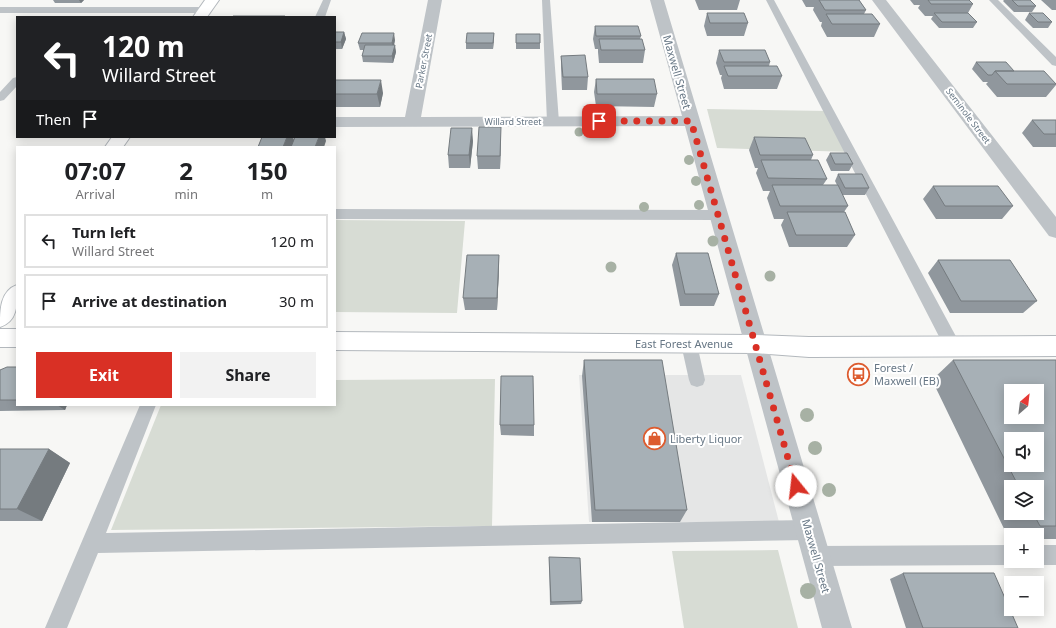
<!DOCTYPE html>
<meta charset="utf-8">
<style>
body{margin:0;font-family:"Noto Sans",sans-serif;background:#f2f2f2;color:#202124;height:100vh;display:flex;flex-direction:column;font-size:15px;white-space:nowrap}
*{box-sizing:border-box;margin:0}
p{font-size:13px;color:#757577}
.icon{flex:none;width:22px;height:22px;fill:none;stroke:currentColor;stroke-width:2;stroke-linecap:round;stroke-linejoin:round}
.map{position:relative;flex:1;overflow:hidden}
.drawer{position:absolute;left:16px;top:146px;width:320px;height:260px;display:flex;flex-direction:column;background:#fff;border-radius:0px;box-shadow:0 2px 10px #0003}
.drawer>*{flex:none}
.hud{position:absolute;left:16px;top:16px;width:320px;height:122px;border-radius:0px;box-shadow:0 2px 10px #0003;background:#202124;color:#fff;overflow:hidden}
.needle{width:26px;rotate:28deg}
.tools{position:absolute;left:1004px;top:384px;display:grid;gap:8px}
.tools a{display:grid;place-items:center;width:40px;height:40px;border-radius:0px;background:#fff;box-shadow:0 2px 10px #0003;font-size:20px}
.pin{position:absolute;display:grid;place-items:center;width:34px;height:34px;color:#fff;margin:-17px;border-radius:8px;box-shadow:0 2px 6px #0006}
.me{position:absolute;width:44px;margin:-22px;rotate:344deg;stroke-linejoin:round;filter:drop-shadow(0 0 3px #0008)}
.turn{display:flex;align-items:center;gap:14px;height:84px;padding:0 20px;font-size:18px}
.turn .icon{width:52px;height:52px;stroke-width:2.5}
.turn b{display:block;font-size:28px;line-height:34px}
.then{display:flex;align-items:center;height:38px;padding:0 20px;background:#0003;gap:8px;font-size:15px}
.eta{display:flex;justify-content:space-evenly;align-items:center;height:68px;text-align:center}
.eta b{font-size:24px;font-weight:700;line-height:28px}
.action{display:flex;gap:8px;margin-top:auto;padding:8px 20px}
.action a{flex:1;height:46px;border-radius:0px;background:#d93025;color:#fff;font-size:16px;font-weight:700;line-height:46px;text-align:center}
.action a+a{background:#f2f2f2;color:#202124}
ul{padding:0;list-style:none}
li{display:flex;align-items:center;gap:12px;height:54px;margin:0 8px 6px;padding:0 12px;border:2px solid #e0e0e0;border-radius:0px}
li div{flex:1}
li b{display:block;font-size:15px}
li em{font-style:normal}
.map>svg:first-child{display:block}
.built{fill:#e5e6e6}
.green{fill:#d7dcd4}
.lines{fill:none;stroke-linecap:round;stroke-linejoin:round}
.secondary-casing{stroke:#b3b8bd;stroke-width:2}
.lane{fill:#bec3c7;fill-rule:evenodd}
.street{fill:#bec3c7;fill-rule:evenodd}
.secondary{fill:#fff;fill-rule:evenodd}
.tree{fill:#a7b1a4}
.wall{fill:#90979d;fill-rule:evenodd}
.shaded-wall{fill:#757b7f}
.building{fill:#a7b0b6;stroke:#757b7f;fill-rule:evenodd}
.route{stroke:#d93025;stroke-width:7;stroke-dasharray:0 12.6}
.labels{text-anchor:middle;stroke-width:4;stroke-linejoin:round;paint-order:stroke}
.far-street-label{font-size:9px;fill:#677785;stroke:#fff}
.street-label{font-size:11px;fill:#677785;stroke:#fff}
.poi-label{font-size:11px;fill:#677785;stroke:#fff;text-anchor:start}
</style>
<div class="map">
<svg width="1056" height="628" viewBox="0 0 1056 628">
<rect width="100%" height="100%" fill="#f7f7f5"/>
<path class="built" d="M579,375H741L779,522H589Z"/>
<path class="green" d="M707,109L829,111L851,152L717,148Z
M335,220L465,221L457,313L335,312Z
M495,379L492,526L111,530L161,405H335V380Z
M778,550L798,628H684L672,551Z"/>
<g class="lines">
<defs>
<path id="secondary" d="M205,0H219L207,17H193Z
M112,137H130L123,147H105Z
M17,285C17,302 19,321 0,327C0,310 0,291 17,285Z
M0,329H17V347H0Z
M335,332L755,335L809,337L1056,336V356L809,357L755,353L335,350Z"/>
</defs>
<use href="#secondary" class="secondary-casing"/>
<path class="lane" d="M323,0H331L325,17H315Z
M542,0H550L559,122L553,125L547,122Z
M766,0H774L959,342L961,347L959,352L953,354L947,352Z
M989,0H998L1056,57V66L1052,65Z
M0,7H205L210,10L205,13H0Z
M17,77V86L4,100L0,101V92L13,78Z
M335,209L718,210L723,212L725,215L723,218L718,220L335,219Z
M689,338L695,339L697,344L705,380L703,385L697,387L691,385L689,380L681,344L683,339Z
M140,405H156L106,533L808,520L815,523L818,530L815,537L808,540L98,553L67,628H45Z
M1011,545V561H1018L1011,565L816,566L809,563L806,556L809,549L816,546Z
M1037,545H1056V565H1037L1030,562L1037,561Z"/>
<path class="street" d="M428,0H442L421,117L682,116L650,0H664L852,628H822L685,126L335,127V117H405Z
M872,0H886L1056,217V238L1049,236Z"/>
<use href="#secondary" class="secondary"/>
</g>
<g class="tree">
<circle cx="579" cy="132" r="4.5"/>
<circle cx="689" cy="160" r="5"/>
<circle cx="696" cy="181" r="5"/>
<circle cx="699" cy="205" r="5"/>
<circle cx="644" cy="207" r="5"/>
<circle cx="713" cy="241" r="5.5"/>
<circle cx="611" cy="267" r="5.5"/>
<circle cx="770" cy="276" r="5.5"/>
<circle cx="807" cy="415" r="7"/>
<circle cx="815" cy="448" r="7"/>
<circle cx="829" cy="490" r="7"/>
<circle cx="808" cy="591" r="8"/>
</g>
<path class="wall" d="M53,0H84L81,3H55Z
M695,0H740L737,10H699Z
M802,0H859L866,10L864,14L880,24L874,37H827L821,26L822,22H820L813,10L814,7H806Z
M910,0H969L973,4L968,13L977,22L973,28H939L931,19L933,16H925L918,8L920,5H914Z
M1004,0H1030L1036,6L1032,12H1014L1003,1Z
M1041,0H1056V10H1052Z
M707,13L748,23L744,36H707L704,26Z
M1029,13L1052,22L1048,28H1033L1025,20Z
M595,26L641,36L640,39L645,50L643,63H599L598,52V49H595L593,39Z
M335,32H344L346,39L342,49H335Z
M494,33L493,49H466V43Z
M516,34H540V49H516Z
M395,40L394,45L396,52L393,63L363,62L362,56L364,50H360L358,43Z
M719,50L770,62L769,66L782,76L777,89H724L721,78L722,75H720L716,63Z
M561,56L588,77L587,90H562L561,68Z
M976,62L1014,71L1056,84V85L1046,97H997L986,84L988,82H983L972,69Z
M596,79L657,94L654,107L596,106L594,92Z
M335,80L383,93L380,107H335Z
M1032,120H1056V147H1033L1022,133Z
M754,137L813,155L811,160L827,179L823,185H837L835,181L838,174L869,188L865,195H842L848,206L844,212L855,235L847,247H789L781,225L784,219H774L767,198L770,191H763L756,173L758,168H755L749,150Z
M501,140L500,169H478L477,156Z
M473,141L470,168H449L448,155Z
M830,153L853,164L849,171H831L826,160Z
M933,186L1013,206L1002,219H936L923,199Z
M676,253L719,294L714,306H680L672,265Z
M499,255V268L497,310H465L463,298Z
M938,260L1037,301L1023,313H950L928,273Z
M584,360L687,510L680,522H592L582,376Z
M953,360H1056V539H1037V535H1011V539H1009L932,380ZM1011,487H1037V513H1011Z
M17,367V405H67L65,410L0,411V370Z
M500,425H534V436L501,435Z
M0,449H49L70,463L42,521H0Z
M549,557L582,601L581,604L550,605Z
M903,573L1018,628H906L890,579Z"/>
<path class="shaded-wall" d="M79,0H84L81,3Z
M344,32L346,39L342,49L341,42Z
M394,33L395,40L393,49L392,43Z
M494,33V39L493,49V43Z
M395,45L396,52L393,63L392,56Z
M381,80L383,93L380,107L377,94Z
M501,127V140L500,169V156Z
M472,128L473,141L470,168L469,155Z
M287,137H293L295,143L294,147H283Z
M319,137H325L326,141L324,147H315Z
M499,255V268L497,310V298Z
M57,405H67L65,410Z
M49,449L70,463L42,521L17,509Z"/>
<path class="building" d="M819,0H859L866,10H825Z
M928,0H969L973,4H931Z
M1012,0H1030L1036,6H1018Z
M707,13H744L748,23H710Z
M934,13H968L977,22H942Z
M1029,13H1043L1052,22H1038Z
M826,14H872L880,24H832Z
M233,16H285V17H232Z
M595,26H638L641,36H596Z
M335,32H344L341,42H335Z
M362,33H394L392,43H358Z
M467,33H494L493,43H466Z
M516,34H540V43H516Z
M599,39H642L645,50H601Z
M365,45H395L392,56H362Z
M719,50H765L770,62H724Z
M585,55L588,77H563L561,56Z
M976,62H1006L1014,71H995L992,75H988Z
M724,66H777L782,76H728Z
M995,71H1044L1056,84H1007Z
M596,79H654L657,94H597Z
M335,80H381L377,94H335Z
M1032,120H1056V134H1044Z
M479,127H501L500,156H477Z
M451,128H472L469,155H448Z
M262,137H287L283,147H258Z
M295,137H319L315,147H291Z
M754,137L805,138L813,155H760Z
M830,153H847L853,164H835Z
M761,160H818L827,179L768,178Z
M838,174H862L869,188H845Z
M772,185H838L848,206H780Z
M933,186H998L1013,206H945Z
M787,212H845L855,235H796Z
M676,253H708L719,294H685Z
M467,255H499L497,298H463Z
M938,260H1010L1037,301H961Z
M584,360H662L687,510H595Z
M953,360H1056V526H1040L1033,513H1037V487H1019ZM1011,391H1037V417H1011ZM1011,439H1037V465H1011Z
M7,367H17V400H0V370Z
M501,376H533L534,425H500Z
M0,449H49L17,509H0Z
M549,557L580,558L582,601L551,602Z
M903,573H994L1018,628H923Z"/>
<g class="lines">
<path class="route" d="M599,121H691L796,486"/>
</g>
<defs>
<symbol id="bus-ring" viewBox="-11 -11 22 22"><circle r="9.5" fill="#fff" stroke="#dd5c2f" stroke-width="1.5"/><path d="M-5-6H5V4H4V6H2V4H-2V6H-4V4H-5ZM-3.5-4V0h7V-4ZM-3.5 1.2v1.5H-2V1.2ZM2 1.2v1.5H3.5V1.2Z" fill="#dd5c2f"/></symbol>
<symbol id="shop-ring" viewBox="-11 -11 22 22"><circle r="9.5" fill="#fff" stroke="#dd5c2f" stroke-width="1.5"/><path d="M-5-2.5h2.3a2.7 3.5 0 0 1 5.4 0H5L5.5 6h-11ZM-1.5-2.5h3a1.5 2.3 0 0 0-3 0Z" fill="#dd5c2f"/></symbol>
</defs>
<g fill-rule="evenodd">
<use href="#bus-ring" x="846" y="362" width="25" height="25"/>
<use href="#shop-ring" x="642" y="426" width="25" height="25"/>
</g>
<g class="labels">
<g class="far-street-label">
<text transform="translate(424 61) rotate(-79)" y="3">Parker Street</text>
<text transform="translate(968 116) rotate(53)" y="3">Seminole Street</text>
<text x="513" y="125">Willard Street</text>
</g>
<g class="street-label">
<text transform="translate(677 72) rotate(74)" y="4">Maxwell Street</text>
<text x="684" y="348">East Forest Avenue</text>
<text transform="translate(816 556) rotate(74)" y="4">Maxwell Street</text>
</g>
<g class="poi-label">
<text x="874" y="372">Forest /<tspan x="874" dy="13">Maxwell (EB)</tspan></text>
<text x="670" y="443">Liberty Liquor</text>
</g>
</g>
</svg>
<div class="tools">
<a><svg class="needle" viewBox="-14 -14 28 28"><path d="M0-13l5 13h-10z" fill="#e53935"/><path d="M0 13l5-13h-10z" fill="#757577"/></svg></a>
<a><svg class="icon" aria-label="sound" viewBox="0 0 24 24"><path d="M4 9h4l5-4v14l-5-4H4zM17 9q2 3 0 6"/></svg></a>
<a><svg class="icon" aria-label="layers" viewBox="0 0 24 24"><path d="M12 4l9 5-9 5-9-5zM3 14l9 5 9-5"/></svg></a>
<a>+</a>
<a>−</a>
</div>
<div class="pin" style="left:599px;top:121px;background:#d93025"><svg class="icon" aria-label="arrive" viewBox="0 0 24 24"><path d="M6 21V4h12l-3 4 3 4H6"/></svg></div>
<svg class="me" style="left:796px;top:486px" viewBox="-20 -20 40 40"><circle r="19" fill="#fff"/><path d="M0-13L10 11 0 6-10 11z" fill="#d93025"/></svg>
<div class="hud">
<div class="turn"><svg class="icon" aria-label="left" viewBox="0 0 24 24"><path d="M17 20v-9H6M10 6l-5 5 5 5"/></svg><div><b>120 m</b>Willard Street</div></div>
<div class="then">Then<svg class="icon" aria-label="arrive" viewBox="0 0 24 24"><path d="M6 21V4h12l-3 4 3 4H6"/></svg></div>
</div>
<section class="drawer">
<div class="eta">
<div><b>07:07</b><p>Arrival</p></div>
<div><b>2</b><p>min</p></div>
<div><b>150</b><p>m</p></div>
</div>
<ul>
<li><svg class="icon" aria-label="left" viewBox="0 0 24 24"><path d="M17 20v-9H6M10 6l-5 5 5 5"/></svg><div><b>Turn left</b><p>Willard Street</p></div><em>120 m</em></li>
<li><svg class="icon" aria-label="arrive" viewBox="0 0 24 24"><path d="M6 21V4h12l-3 4 3 4H6"/></svg><div><b>Arrive at destination</b></div><em>30 m</em></li>
</ul>
<div class="action"><a>Exit</a><a>Share</a></div>
</section>
</div>
